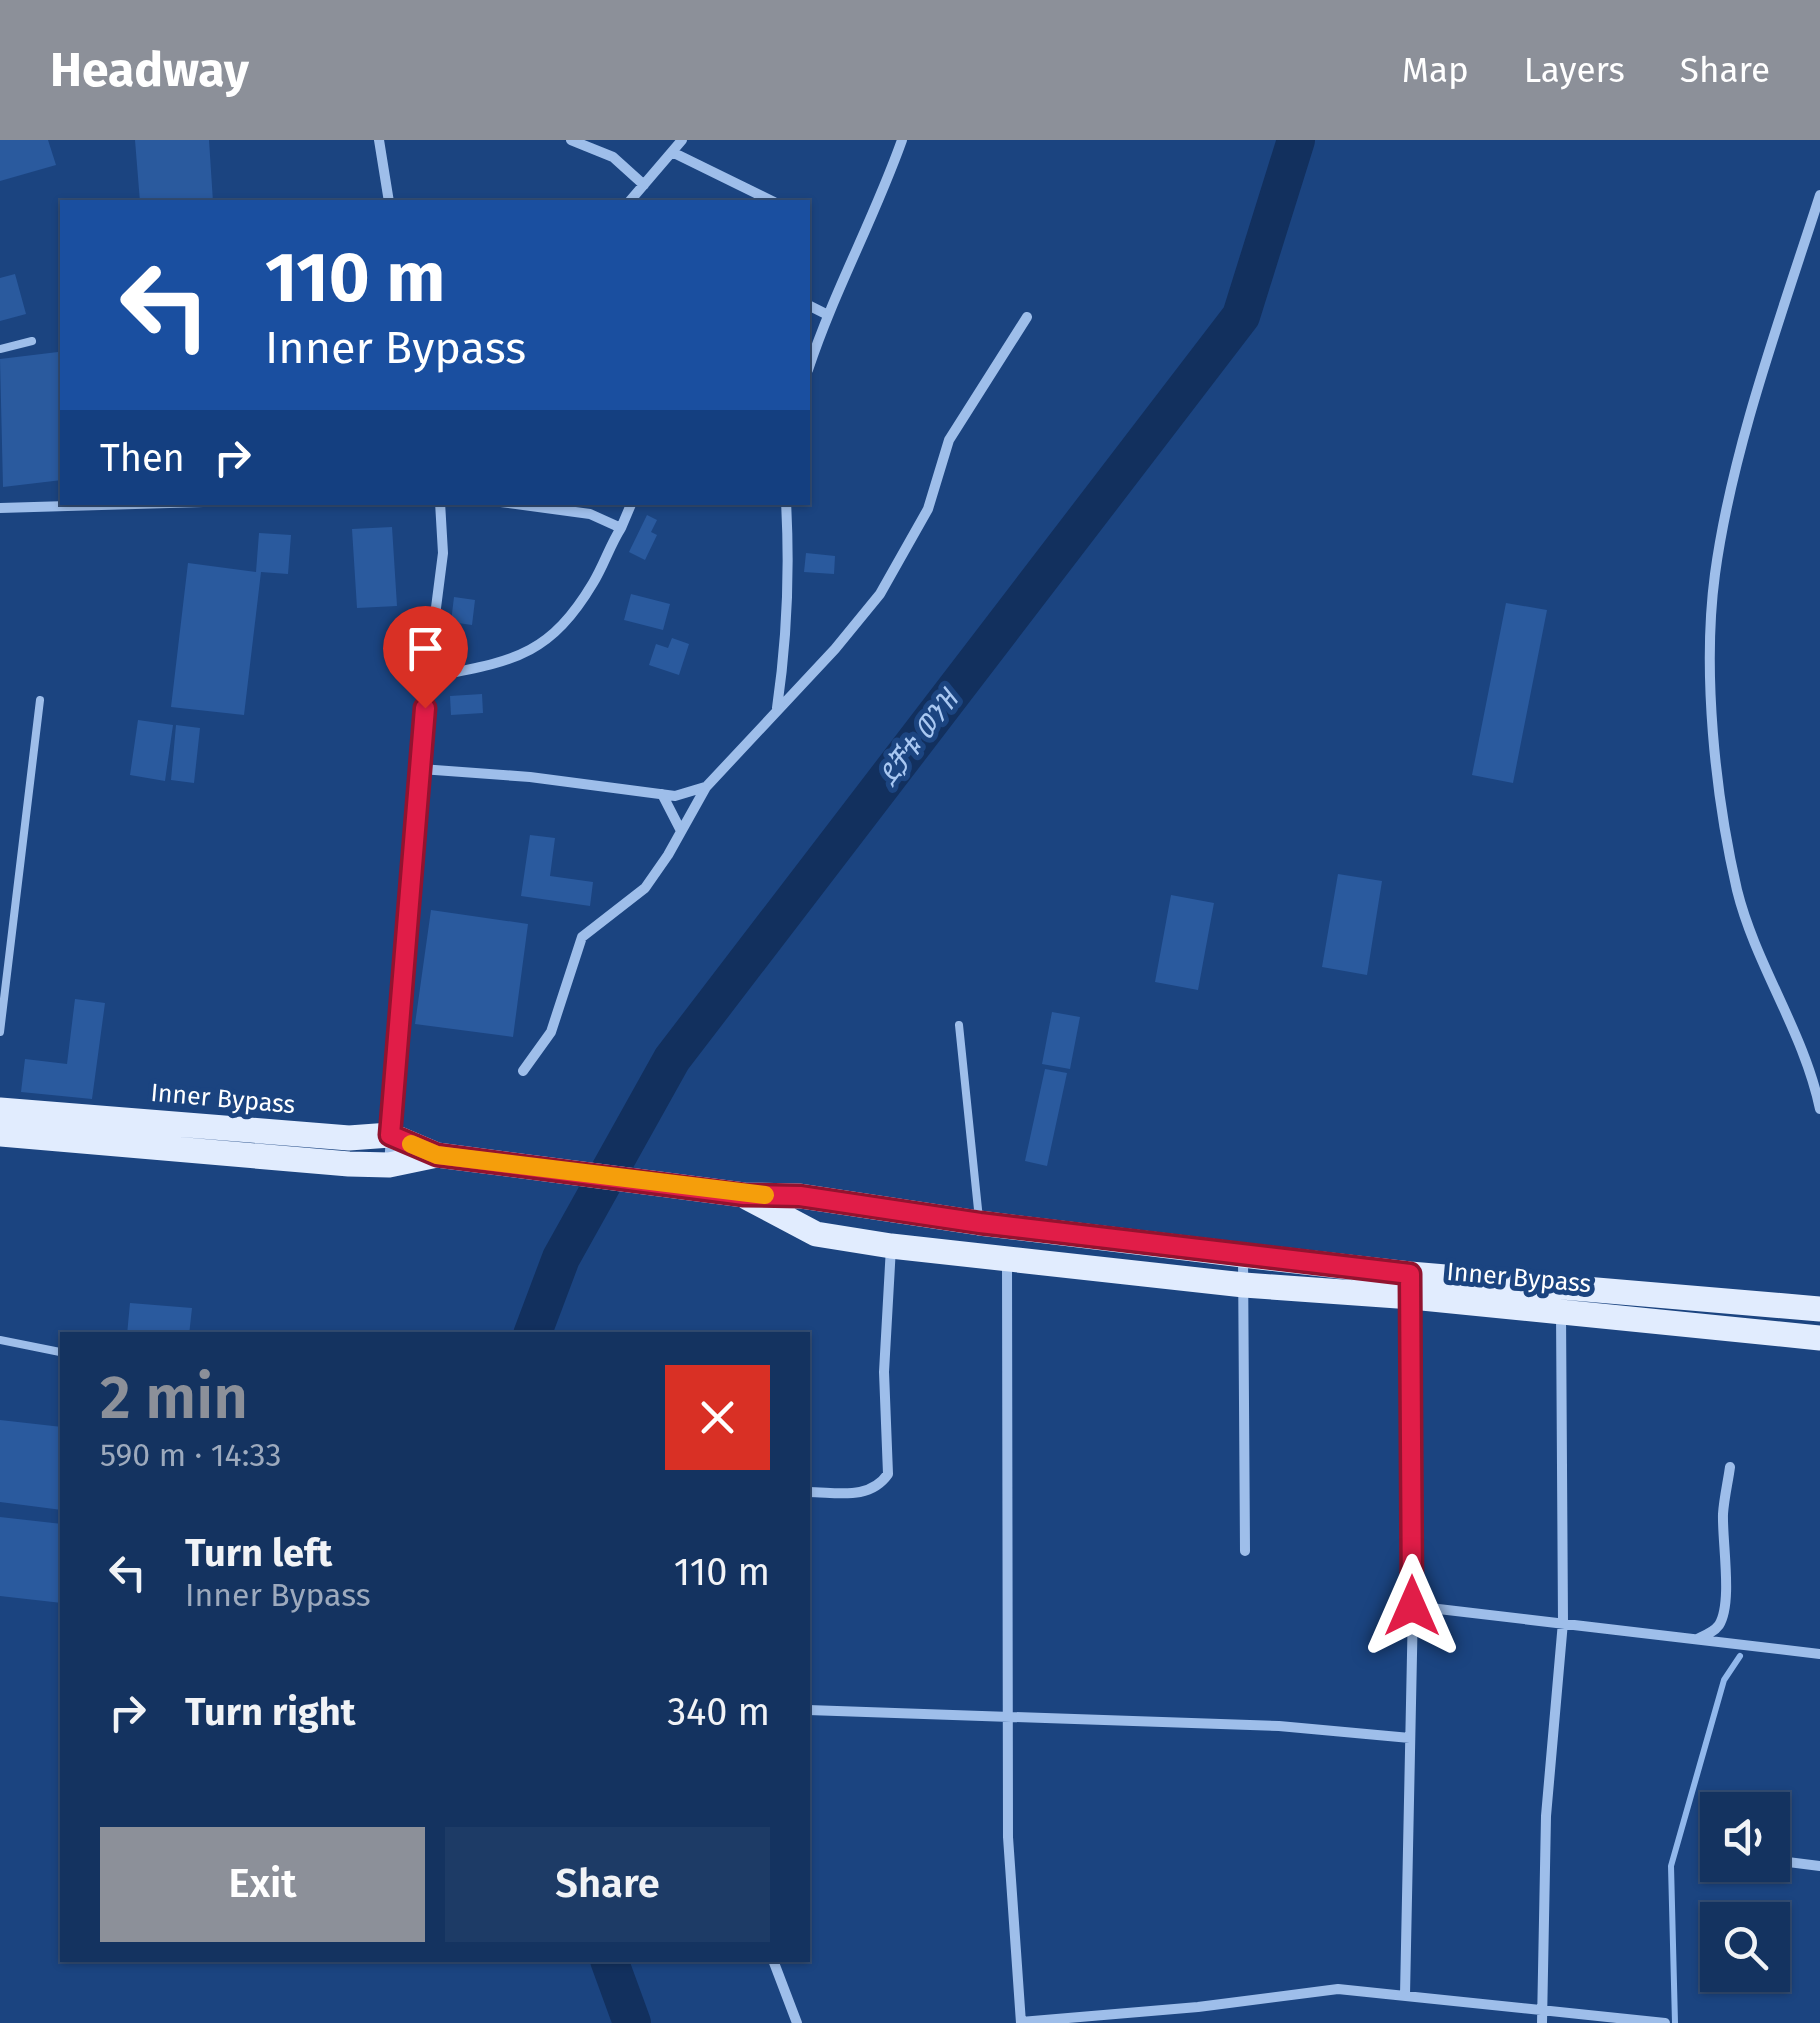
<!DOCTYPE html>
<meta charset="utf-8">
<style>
body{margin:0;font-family:"Fira Sans","Noto Sans Ethiopic",sans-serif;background:#1d3b66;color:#f1f3f6;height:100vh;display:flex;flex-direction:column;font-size:38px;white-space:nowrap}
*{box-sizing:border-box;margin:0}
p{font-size:32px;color:#9daabd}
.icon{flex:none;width:55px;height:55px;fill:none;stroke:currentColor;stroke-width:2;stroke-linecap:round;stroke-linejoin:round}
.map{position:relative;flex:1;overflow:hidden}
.drawer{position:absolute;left:60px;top:1192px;width:750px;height:630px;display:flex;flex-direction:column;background:#143360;border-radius:0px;box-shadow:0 2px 8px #0004,0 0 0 2px #334e75}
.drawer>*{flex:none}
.top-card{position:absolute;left:60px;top:60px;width:750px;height:305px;border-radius:0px;box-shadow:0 2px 8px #0004,0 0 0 2px #334e75;background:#1a4fa0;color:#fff;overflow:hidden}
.buttons{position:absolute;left:1700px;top:1652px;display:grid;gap:20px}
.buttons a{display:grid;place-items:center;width:90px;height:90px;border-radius:0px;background:#143360;box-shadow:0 2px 8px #0004,0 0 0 2px #334e75;font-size:50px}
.pin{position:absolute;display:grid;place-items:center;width:85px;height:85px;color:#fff;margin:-102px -42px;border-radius:50% 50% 50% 0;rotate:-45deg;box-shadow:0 0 10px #0007}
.pin .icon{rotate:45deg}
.me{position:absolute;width:110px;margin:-55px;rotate:0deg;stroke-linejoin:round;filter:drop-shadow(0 0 8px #0008)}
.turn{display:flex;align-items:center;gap:35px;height:210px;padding:0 40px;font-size:45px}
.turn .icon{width:130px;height:130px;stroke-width:2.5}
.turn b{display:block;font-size:70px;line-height:85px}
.then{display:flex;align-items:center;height:95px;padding:0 40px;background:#0003;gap:20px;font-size:38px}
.round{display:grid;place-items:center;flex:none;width:105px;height:105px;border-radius:0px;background:#1d3b66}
.overview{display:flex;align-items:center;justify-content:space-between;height:170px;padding:0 40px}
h1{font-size:60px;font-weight:600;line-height:75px;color:#8c9099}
.action{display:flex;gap:20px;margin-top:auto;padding:20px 40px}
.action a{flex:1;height:115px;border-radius:0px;background:#8c9099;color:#fff;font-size:40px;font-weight:600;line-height:115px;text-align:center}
.action a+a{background:#1d3b66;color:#f1f3f6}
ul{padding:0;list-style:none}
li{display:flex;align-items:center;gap:30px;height:140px;padding:0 40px}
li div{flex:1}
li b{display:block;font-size:38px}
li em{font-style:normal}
header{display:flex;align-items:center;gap:60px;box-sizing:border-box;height:140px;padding:0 50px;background:#8c9099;color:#fff}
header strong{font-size:48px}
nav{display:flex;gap:55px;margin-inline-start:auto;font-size:35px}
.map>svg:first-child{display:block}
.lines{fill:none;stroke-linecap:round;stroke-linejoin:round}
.stream{stroke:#91b8ec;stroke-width:6}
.river{stroke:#12305e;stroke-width:38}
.building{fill:#2a5a9e}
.service{stroke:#9ebeea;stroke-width:8}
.minor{stroke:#9ebeea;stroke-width:10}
.primary{stroke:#e1ecfe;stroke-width:25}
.route-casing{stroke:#92132f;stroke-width:25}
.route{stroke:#e11d48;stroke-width:18}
.slow{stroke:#f59e0b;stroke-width:18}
.labels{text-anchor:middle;stroke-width:10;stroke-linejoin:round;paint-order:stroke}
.street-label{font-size:25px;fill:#fff;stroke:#1b4480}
.water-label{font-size:28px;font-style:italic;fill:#a9c8f2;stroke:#1b4480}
</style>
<header>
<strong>Headway</strong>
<nav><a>Map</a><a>Layers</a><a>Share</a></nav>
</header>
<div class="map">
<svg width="1820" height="1883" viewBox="0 0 1820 1883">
<rect width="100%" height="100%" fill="#1b4480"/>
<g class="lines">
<path class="stream" d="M1675,1883L1671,1726L1724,1540L1740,1516"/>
<path class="river" d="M532,1195L561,1118L672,919L1241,176L1296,0
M609,1820L632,1883"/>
</g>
<path class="building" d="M0,0H48L56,25L0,41Z
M135,0H209L213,62H140Z
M15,134L26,174L0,181V138Z
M58,212L62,251V340L3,347L0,219Z
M647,375L657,380L651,392L657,395L645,420L629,412Z
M392,387L397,466L357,468L352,389Z
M259,393L291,395L288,434L261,432L244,575L171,567L188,423L256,432Z
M806,413L835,416L834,434L804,432Z
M631,454L670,464L663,490L624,480Z
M454,457L475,460L472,485L451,482Z
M1506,463L1547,470L1513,643L1472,635Z
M672,498L689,504L679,535L649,525L656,504L668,508Z
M482,554L483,573L451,575L450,556Z
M138,580L173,585L165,641L130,635Z
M176,585L200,588L194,643L171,640Z
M530,695L555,698L550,736L593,742L590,766L521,756Z
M1338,734L1382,741L1367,835L1322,827Z
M1171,755L1214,763L1198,850L1155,842Z
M431,770L528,784L513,897L415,884Z
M75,859L105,863L92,959L21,952L25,919L67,924Z
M1052,872L1080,877L1070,929L1042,924Z
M1045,929L1067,933L1047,1026L1025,1021Z
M130,1163L192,1168L189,1195H127Z
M0,1280L62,1287V1370L0,1362Z
M0,1377L62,1384V1463L0,1456Z"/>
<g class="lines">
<path class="service" d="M0,209L32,201
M959,885L979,1079
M0,892L40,560
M0,1200L60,1212"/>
<path class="minor" d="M379,0L389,62
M571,0L613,17L644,45
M672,12L774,62
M1820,55C1781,176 1732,309 1715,434C1702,531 1715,655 1737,750C1756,826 1804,892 1820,969
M629,62L682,0
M808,165L826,174
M808,230C834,151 874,79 902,0
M501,362L590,374L621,388L632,362
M0,368L203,362
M427,538C509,521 547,520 593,443C604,425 610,405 621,388
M777,568C787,499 790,433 786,362
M421,629L530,637L675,656L705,647
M662,654L680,689
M523,931L551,892L582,797L645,748L668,715L706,647L835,509L880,454L928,369L949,300L1027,177
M389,1024L427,538L443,413L440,362
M1243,1116L1245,1411
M1007,1119L1008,1697L1021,1883
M808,1352C837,1352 869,1361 888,1334L884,1232L891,1107
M1413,1466L1820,1514
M1699,1498C1706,1495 1714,1492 1719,1485C1733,1463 1722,1402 1723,1374C1724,1358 1728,1342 1730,1327
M808,1570L1279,1586L1410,1598
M1707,1711L1718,1712
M1772,1720L1820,1726
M773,1820L797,1883
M1405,1855L1413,1466L1412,1159
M1021,1882L1198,1867L1338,1849L1665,1883
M1542,1883L1546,1676L1563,1482L1561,1172"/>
<path class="primary" d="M0,970L349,998L390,995L437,1015L744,1055L800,1056L979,1083L1243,1115L1410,1134L1820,1169
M0,994L349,1024L389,1025L437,1015
M748,1058L816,1094L891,1106L1244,1145L1412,1157L1820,1198"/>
</g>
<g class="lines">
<defs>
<path id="route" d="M425,568L390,995L437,1015L744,1055L800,1056L980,1083L1410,1134L1412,1466"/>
</defs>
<use href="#route" class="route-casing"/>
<use href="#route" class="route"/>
<path class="slow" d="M411,1004L437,1015L765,1055"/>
</g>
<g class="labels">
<g class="street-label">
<text transform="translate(223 958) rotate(5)" y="9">Inner Bypass</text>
<text transform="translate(1519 1137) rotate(5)" y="9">Inner Bypass</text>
</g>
<g class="water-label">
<text transform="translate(918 598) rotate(-53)" y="10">ደቻቱ ወንዝ</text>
</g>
</g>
</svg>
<div class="buttons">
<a><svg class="icon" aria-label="sound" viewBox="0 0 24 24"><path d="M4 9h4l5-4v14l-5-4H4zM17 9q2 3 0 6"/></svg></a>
<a><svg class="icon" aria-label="search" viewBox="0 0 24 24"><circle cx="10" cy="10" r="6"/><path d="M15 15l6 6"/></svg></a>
</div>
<div class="pin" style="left:425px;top:568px;background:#d93025"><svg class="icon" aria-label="arrive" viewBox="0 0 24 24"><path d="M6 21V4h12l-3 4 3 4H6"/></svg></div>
<svg class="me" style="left:1412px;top:1466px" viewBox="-20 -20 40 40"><path d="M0-17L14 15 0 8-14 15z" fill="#e11d48" stroke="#fff" stroke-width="4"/></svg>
<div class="top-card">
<div class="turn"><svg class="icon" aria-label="left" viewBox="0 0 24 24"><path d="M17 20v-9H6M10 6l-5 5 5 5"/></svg><div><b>110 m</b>Inner Bypass</div></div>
<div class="then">Then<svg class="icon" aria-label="right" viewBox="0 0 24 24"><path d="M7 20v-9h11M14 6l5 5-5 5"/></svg></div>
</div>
<section class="drawer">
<div class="overview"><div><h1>2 min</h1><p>590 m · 14:33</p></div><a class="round" style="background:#d93025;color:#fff"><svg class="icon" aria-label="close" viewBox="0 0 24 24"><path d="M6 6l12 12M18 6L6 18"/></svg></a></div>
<ul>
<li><svg class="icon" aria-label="left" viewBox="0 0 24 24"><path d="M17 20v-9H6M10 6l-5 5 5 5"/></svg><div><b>Turn left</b><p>Inner Bypass</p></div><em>110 m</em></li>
<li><svg class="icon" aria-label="right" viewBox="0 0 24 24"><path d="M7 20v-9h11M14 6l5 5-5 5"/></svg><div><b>Turn right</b></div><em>340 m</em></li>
</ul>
<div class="action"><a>Exit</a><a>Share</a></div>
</section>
</div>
